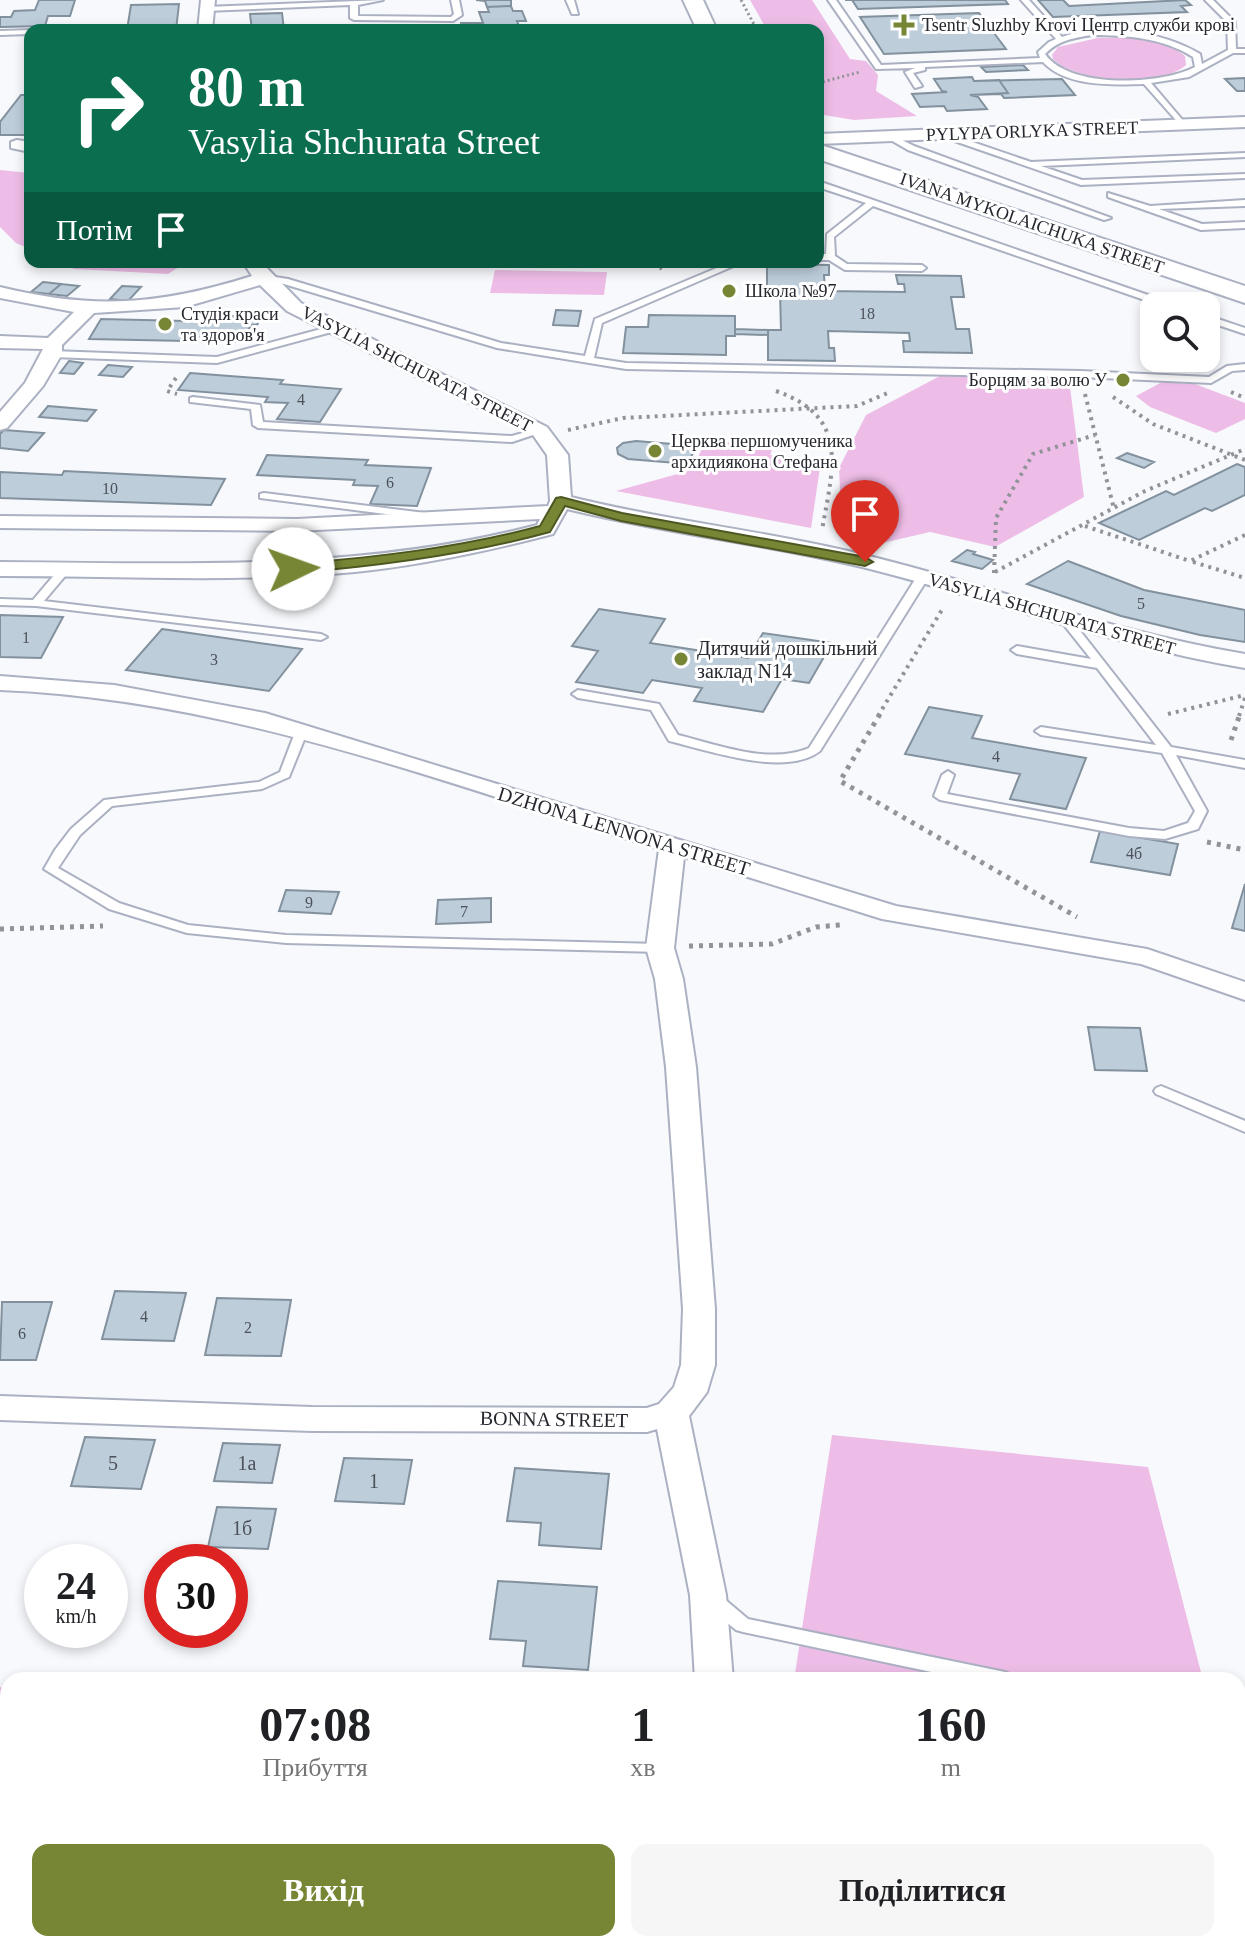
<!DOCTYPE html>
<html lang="uk">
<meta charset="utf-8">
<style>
body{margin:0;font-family:"Times New Roman",serif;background:#f6f6f6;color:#202124;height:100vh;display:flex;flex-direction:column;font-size:30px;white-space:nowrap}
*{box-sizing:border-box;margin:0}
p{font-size:26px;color:#757577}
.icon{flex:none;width:44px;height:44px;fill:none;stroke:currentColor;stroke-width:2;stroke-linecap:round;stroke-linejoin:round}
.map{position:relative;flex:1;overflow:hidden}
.drawer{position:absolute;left:0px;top:1672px;width:1246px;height:280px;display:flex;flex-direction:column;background:#fff;border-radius:24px 24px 0 0;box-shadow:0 4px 12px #0003}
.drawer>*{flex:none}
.hud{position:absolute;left:24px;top:24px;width:800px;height:244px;border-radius:16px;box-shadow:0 4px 12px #0003;background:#0b6e4f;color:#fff;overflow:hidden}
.buttons{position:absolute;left:1140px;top:292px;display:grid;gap:16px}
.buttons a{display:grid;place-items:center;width:80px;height:80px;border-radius:16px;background:#fff;box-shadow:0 4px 12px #0003;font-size:40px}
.speed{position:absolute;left:24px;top:1544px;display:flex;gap:16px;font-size:40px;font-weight:700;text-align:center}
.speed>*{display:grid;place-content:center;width:104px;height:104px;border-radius:50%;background:#fff;box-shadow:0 4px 12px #0003;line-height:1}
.speed small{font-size:20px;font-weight:400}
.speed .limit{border:12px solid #d22;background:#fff;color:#111}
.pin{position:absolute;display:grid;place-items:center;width:68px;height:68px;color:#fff;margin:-82px -34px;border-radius:50% 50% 50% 0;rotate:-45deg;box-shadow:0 0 8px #0007}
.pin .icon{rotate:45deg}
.me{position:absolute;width:88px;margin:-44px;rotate:87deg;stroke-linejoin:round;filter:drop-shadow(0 0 6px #0008)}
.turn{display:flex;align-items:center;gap:28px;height:168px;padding:0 32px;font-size:36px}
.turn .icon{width:104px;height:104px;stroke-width:2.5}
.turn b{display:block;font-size:56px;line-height:68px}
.then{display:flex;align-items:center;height:76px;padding:0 32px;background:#0003;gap:16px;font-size:30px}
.eta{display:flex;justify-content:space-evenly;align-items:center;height:136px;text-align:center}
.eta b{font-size:48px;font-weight:700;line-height:56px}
.primary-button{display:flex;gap:16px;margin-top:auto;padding:16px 32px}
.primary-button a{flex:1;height:92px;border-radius:16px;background:#778635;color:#fff;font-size:32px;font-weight:700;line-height:92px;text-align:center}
.primary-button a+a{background:#f6f6f6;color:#202124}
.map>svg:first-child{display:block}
.green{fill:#eebde7}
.building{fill:#bdcdda;stroke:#82919d;stroke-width:2}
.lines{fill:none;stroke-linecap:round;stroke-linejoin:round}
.lane-casing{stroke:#abb1c2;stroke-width:4}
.street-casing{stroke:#abb1c2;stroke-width:4}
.secondary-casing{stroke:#abb1c2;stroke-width:4}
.path-far2{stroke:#919398;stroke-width:3;stroke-dasharray:2 3;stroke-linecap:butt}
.path-far1{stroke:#919398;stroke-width:4;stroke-dasharray:3 5;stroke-linecap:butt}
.path{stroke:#919398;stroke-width:5;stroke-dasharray:4 6;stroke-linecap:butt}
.lane{fill:#fff;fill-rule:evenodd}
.street{fill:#fff;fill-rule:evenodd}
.secondary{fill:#fff;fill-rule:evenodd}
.route{fill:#778635;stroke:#4d5722;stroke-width:2}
.poi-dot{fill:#778635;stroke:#fff;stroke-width:3}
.labels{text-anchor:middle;stroke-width:6;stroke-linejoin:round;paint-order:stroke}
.number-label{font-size:16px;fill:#4c515a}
.far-poi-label{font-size:18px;fill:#26282f;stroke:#fff;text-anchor:start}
.far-street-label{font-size:18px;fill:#26282f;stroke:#fff}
.poi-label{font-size:20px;fill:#26282f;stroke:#fff;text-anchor:start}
.street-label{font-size:20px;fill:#26282f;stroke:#fff}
.near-number-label{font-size:20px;fill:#4c515a}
</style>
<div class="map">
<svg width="1245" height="1952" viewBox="0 0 1245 1952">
<rect width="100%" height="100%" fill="#f7f9fc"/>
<path class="green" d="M750,0H812L850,59L866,61L878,75L876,91L917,116L854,120L818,114V30H767Z
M1098,38C1126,37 1163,37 1185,56L1186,65C1161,88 1077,83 1053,59L1052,55L1058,47Z
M0,170L30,173V249L16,243L0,227Z
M59,262H187L168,274L74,269Z
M495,270L607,272L604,295L490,293Z
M940,376L1069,379L1084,497L995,547L930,532L878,544L842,532L839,468L866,415Z
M1162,382L1195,384L1245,403V419L1216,433L1150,407L1136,396Z
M706,440L773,447L770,455L821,461L811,528L616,491L692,470Z
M832,1435L1148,1467L1203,1680H794Z
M0,1687L8,1689V1944H1238V1817L1245,1844V1952H0Z"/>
<path class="building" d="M39,0H75L70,16H48L45,26L0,27V17H11L14,11L35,10Z
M476,0H511V6L487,7L485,1Z
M845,0H1005L1008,4L858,9L852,0Z
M1038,0H1063L1069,6L1185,0L1191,5L1181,6L1187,12L1053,17Z
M179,4L176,30H127L131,5Z
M511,6L513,11H522L526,21H517L519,26L497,27L498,30L462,29L461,23H483L479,12H489L487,7Z
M282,13L284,30H252L250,14Z
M979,13L1006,49L884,54L860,17Z
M1023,65L1028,70L986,72L981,67Z
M972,77L974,81L1062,79L1075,95L1004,98L1001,94L970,95L978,97L987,109L947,111L944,106L920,107L912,94L947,92L942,91L934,79Z
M972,77L974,81L999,80L1008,93L970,95L978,97L987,109L947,111L944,106L920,107L912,94L947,92L942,91L934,79Z
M1245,78V91H1237L1225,79Z
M21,95H30V135H0V122Z
M767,264L829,265V275H824L825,291L905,292L904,284H898L896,275L961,276L964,297H951L956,329H969L972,353L904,352L903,341H910L909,333L828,331L829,348H834L835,361L768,360V330H781L780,291H767Z
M43,282L61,284L49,294L31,292Z
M61,284L79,286L67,296L49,294Z
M122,286L141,287L128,301L110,299Z
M556,310L581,311L578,326L553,325Z
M649,315L735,316V336H726V355L623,353L626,327H648Z
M231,316L261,317L257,325H251L247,332L243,331L237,342L89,339L101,319L228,322Z
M735,329L768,330V335L735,334Z
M69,361L83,363L74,374L60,373Z
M108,365L132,367L123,377L99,375Z
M190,373L283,380L280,384L341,389L320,422L277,419L288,403L265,402L268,397L178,390Z
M48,406L96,410L87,421L39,417Z
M4,430L44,433L28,451L0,448V434Z
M636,441L696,446L688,464L628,459L618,454L617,448L623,443Z
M1127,453L1154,462L1144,468L1117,458Z
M267,455L368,460L365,465L431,468L417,506L370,504L378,486L353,485L355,480L257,475Z
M1237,464L1245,467V495L1212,511L1205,508L1139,540L1099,523L1166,491L1174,495Z
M64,471L225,479L211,505L0,498V472L62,475Z
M967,550L975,552L973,554L993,560L982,569L952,561Z
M1068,561L1144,590L1245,610V642L1200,635L1121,616L1027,584Z
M599,609L665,619L650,643L748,658L763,633L832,643L809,683L782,679L763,712L694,701L702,688L652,680L643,693L576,682L598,651L572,646Z
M0,615L63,617L41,658L0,657Z
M162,629L302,649L269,691L126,670Z
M929,707L982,716L972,738L1086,758L1066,809L1010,799L1020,774L905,754Z
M1100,831L1178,844L1170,875L1091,862Z
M1245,884V931L1232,928Z
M286,890L339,892L331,914L279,911Z
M491,898V922L436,924L438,900Z
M1088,1027L1140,1028L1147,1071L1095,1070Z
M115,1291L186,1293L174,1341L102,1339Z
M217,1298L291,1300L281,1356L205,1355Z
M2,1302H52L36,1360H0Z
M85,1437L155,1440L141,1489L71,1486Z
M223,1443L280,1445L272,1483L214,1481Z
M344,1458L412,1460L404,1504L335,1501Z
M515,1468L609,1474L601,1549L539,1545L541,1523L507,1521Z
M217,1507L276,1509L268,1549L208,1547Z
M498,1581L597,1587L588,1670L523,1666L526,1641L490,1639Z"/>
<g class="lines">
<defs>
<path id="lane" d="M383,0L358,5V16L451,17L454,14L451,0H459L462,15L453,21L354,20L350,18V5L205,11L201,9L205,7Z
M566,0H574L578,14H572Z
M828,0H836L881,65L1040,58L1038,52L1049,42L1056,39L1021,0H1029L1062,37C1103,22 1163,32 1200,54L1202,64L1228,50L1227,22L1205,0H1213L1235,22L1236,49H1245V53H1233L1189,77L1151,83L1185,123L1186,125L1182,127L1144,84C1112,85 1066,87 1043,62L925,67V70L913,73L922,86L915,88L905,72L915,68L876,69ZM1092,35C1127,35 1163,38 1193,57L1195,67C1161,85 1069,89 1045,54C1059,40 1073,38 1092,35Z
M30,30V34L0,35V31Z
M943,132L1031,162L1245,153V157L1041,166L1082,180L1245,174V178L1081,185L940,136V132Z
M892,135L914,146L1111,218L1104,220L908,150L889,139V135Z
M818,181L1174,304L1176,306H1162L873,206L834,237L835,256L847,264L922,265L926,268L922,271L845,270L829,260H818V254H826L827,234L866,203L818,187Z
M1108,193L1150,206L1245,200V206L1159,209L1202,224L1245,222V228L1201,230L1108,197Z
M731,262H743L602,323L594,358L626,363L1080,371L1209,377L1227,366L1245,364V370L1232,371L1211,383L1080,377L626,369L497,348L284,284L258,278L263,275L288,279L501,343L585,356L595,319Z
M1206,315L1245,328V334L1206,321Z
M336,325L339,326V330L217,363L52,357L47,354L52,351L217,357Z
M193,397L260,405L263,422L512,436L540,428L545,431L512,442L258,428L253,425L251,409L190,402V398Z
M264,493L425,513L430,516L425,519L260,498V494Z
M65,566L71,569L44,601L321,634L327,637L321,640L36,606L0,605V599L33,600L61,567Z
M922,575L928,578L820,751C786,778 707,750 669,741L651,710L578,698L572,694L578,690L659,704L678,735C719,745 768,765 809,748L916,578Z
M1066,617L1070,618L1171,747L1245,760V768L1176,755L1207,811L1198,829L1165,839L1129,836L940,800L934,796L942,775L948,771L954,775L947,794L1129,828L1164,831L1188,823L1195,811L1162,753L1041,735L1035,731L1041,727L1156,745L1097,668L1017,654L1011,650L1017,646L1091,659L1060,620Z
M302,726L308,730L289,777L262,789L112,806L80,835L58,868L119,903L188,925L286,935L660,944L667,948L660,952L286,943L187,933L109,909L44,869L55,850L71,829L104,800L259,782L280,772L296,730Z
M1161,1086L1245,1121V1132L1156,1094L1154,1091L1156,1088Z
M715,1595L722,1597L748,1619L1005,1672L1012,1675L1015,1680H969L743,1632L736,1630L708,1607L706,1602L708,1597Z
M0,1921L8,1923V1941L0,1939Z
M46,1944H90L94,1945L97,1952H53L49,1950Z
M1063,1944H1083V1952H1063Z"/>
<path id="street" d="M201,0H215L212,30H198Z
M1245,117V127L818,144V134Z
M17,140L30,142V152L11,148V142Z
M243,262H261L301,303L547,427L568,455L571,497C670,522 771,531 869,556C995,587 1117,633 1245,654V668C1117,647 996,601 870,569C770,544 667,534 567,509L553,534C488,551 422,565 355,572C237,583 118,576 0,576V562C183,563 358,572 537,525L540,519L297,531L0,528V516L297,519L548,506L550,501L547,455L533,435L287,311L260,285L185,307L94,313L62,345V354L43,386L7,428L0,430V412L25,383L43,349L0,348V336L48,338L74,312L0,298V287C94,310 160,305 252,276Z
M0,676L114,685L265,713L896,906L1147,949L1245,982V1000L1141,964L882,919L684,857L674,948L683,979L696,1067L715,1309V1365L707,1392L689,1416L726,1595L733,1680H695L690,1595L657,1429L647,1432L312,1431L0,1420V1396L312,1407L647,1408L659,1404L674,1387L681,1365L683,1309L666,1067L655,979L646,948L659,849C442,782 228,699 0,690Z
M716,1944H758V1952H716Z"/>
<path id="secondary" d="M683,0H703L717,30H697Z
M818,144L1245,286V303L818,159Z"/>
</defs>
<use href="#lane" class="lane-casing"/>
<use href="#street" class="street-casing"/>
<use href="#secondary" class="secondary-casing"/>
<path class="path-far2" d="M741,0L757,30
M818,83L860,72
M652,262L664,271"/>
<path class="path-far1" d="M176,378L167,391L177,394
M776,391C850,417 833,467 822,530
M1231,392L1245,398
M1085,394L1114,509
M1113,397L1153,424L1245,460
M568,430L623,418L857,406L890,392
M1085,526L1190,561
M1245,535L1190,561L1245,578
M995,572L1145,491L1245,449
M994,573L996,518L1033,454L1095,435
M1168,714L1245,695
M878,716L943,608
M1239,716L1245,698"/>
<path class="path" d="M880,714L840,781L1077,917
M1231,740L1240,714
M1207,842L1245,850
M0,929L103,926
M689,946L772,944L816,927L840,925"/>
<use href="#lane" class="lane"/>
<use href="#street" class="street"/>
<use href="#secondary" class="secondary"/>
</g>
<path class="route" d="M561,497L622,513L865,557L873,562L865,566L621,521L565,506L550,532C466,555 380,566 293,573L286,569L293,564C376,557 459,548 540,526L556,498Z"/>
<g class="poi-dot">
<path d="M900 13h8v8h8v8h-8v8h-8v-8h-8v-8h8z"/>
<circle cx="729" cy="291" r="8"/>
<circle cx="165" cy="324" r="8"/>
<circle cx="1123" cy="380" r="8"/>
<circle cx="655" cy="451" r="8"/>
<circle cx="681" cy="659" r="8"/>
</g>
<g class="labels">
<g class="number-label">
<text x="867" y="319">18</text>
<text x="301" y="405">4</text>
<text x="390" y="488">6</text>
<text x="110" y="494">10</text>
<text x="1141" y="609">5</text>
<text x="26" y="643">1</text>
<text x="214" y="665">3</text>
<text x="996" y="762">4</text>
<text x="1134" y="859">4б</text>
<text x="309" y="908">9</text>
<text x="464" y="917">7</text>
<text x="144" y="1322">4</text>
<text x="248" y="1333">2</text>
<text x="22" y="1339">6</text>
</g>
<g class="far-poi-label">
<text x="922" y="31">Tsentr Sluzhby Krovi Центр служби крові</text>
<text x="745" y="297">Школа №97</text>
<text x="181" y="320">Студія краси<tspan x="181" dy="21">та здоров'я</tspan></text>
<text x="1107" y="386" text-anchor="end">Борцям за волю У</text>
<text x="671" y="447">Церква першомученика<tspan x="671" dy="21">архидиякона Стефана</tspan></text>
</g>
<g class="far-street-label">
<text transform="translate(1032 131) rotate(-2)" y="6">PYLYPA ORLYKA STREET</text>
<text transform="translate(1032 223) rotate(19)" y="6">IVANA MYKOLAICHUKA STREET</text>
<text transform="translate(417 369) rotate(27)" y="6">VASYLIA SHCHURATA STREET</text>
<text transform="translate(1052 614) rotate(16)" y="6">VASYLIA SHCHURATA STREET</text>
</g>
<g class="poi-label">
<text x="697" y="655">Дитячий дошкільний<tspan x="697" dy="23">заклад N14</tspan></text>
</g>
<g class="street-label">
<text transform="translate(624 831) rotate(17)" y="7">DZHONA LENNONA STREET</text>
<text transform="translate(554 1419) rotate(1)" y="7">BONNA STREET</text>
</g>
<g class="near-number-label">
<text x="113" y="1470">5</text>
<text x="247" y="1470">1а</text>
<text x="374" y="1488">1</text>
<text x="242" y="1535">1б</text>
</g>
</g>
</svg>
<div class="buttons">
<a><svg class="icon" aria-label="search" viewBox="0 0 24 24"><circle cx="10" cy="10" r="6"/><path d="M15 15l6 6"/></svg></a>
</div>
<div class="speed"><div>24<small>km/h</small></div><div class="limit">30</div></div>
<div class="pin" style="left:865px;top:562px;background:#d93025"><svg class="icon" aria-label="arrive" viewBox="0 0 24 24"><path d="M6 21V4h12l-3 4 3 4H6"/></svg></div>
<svg class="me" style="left:293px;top:569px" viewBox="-20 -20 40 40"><circle r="19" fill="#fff"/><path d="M0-13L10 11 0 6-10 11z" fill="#778635"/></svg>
<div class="hud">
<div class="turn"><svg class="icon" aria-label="right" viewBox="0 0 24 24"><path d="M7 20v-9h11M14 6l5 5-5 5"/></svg><div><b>80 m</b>Vasylia Shchurata Street</div></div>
<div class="then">Потім<svg class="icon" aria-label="arrive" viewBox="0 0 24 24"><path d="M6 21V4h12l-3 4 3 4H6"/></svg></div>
</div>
<section class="drawer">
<div class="eta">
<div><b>07:08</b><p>Прибуття</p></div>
<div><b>1</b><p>хв</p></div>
<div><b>160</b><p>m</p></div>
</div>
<div class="primary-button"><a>Вихід</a><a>Поділитися</a></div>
</section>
</div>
